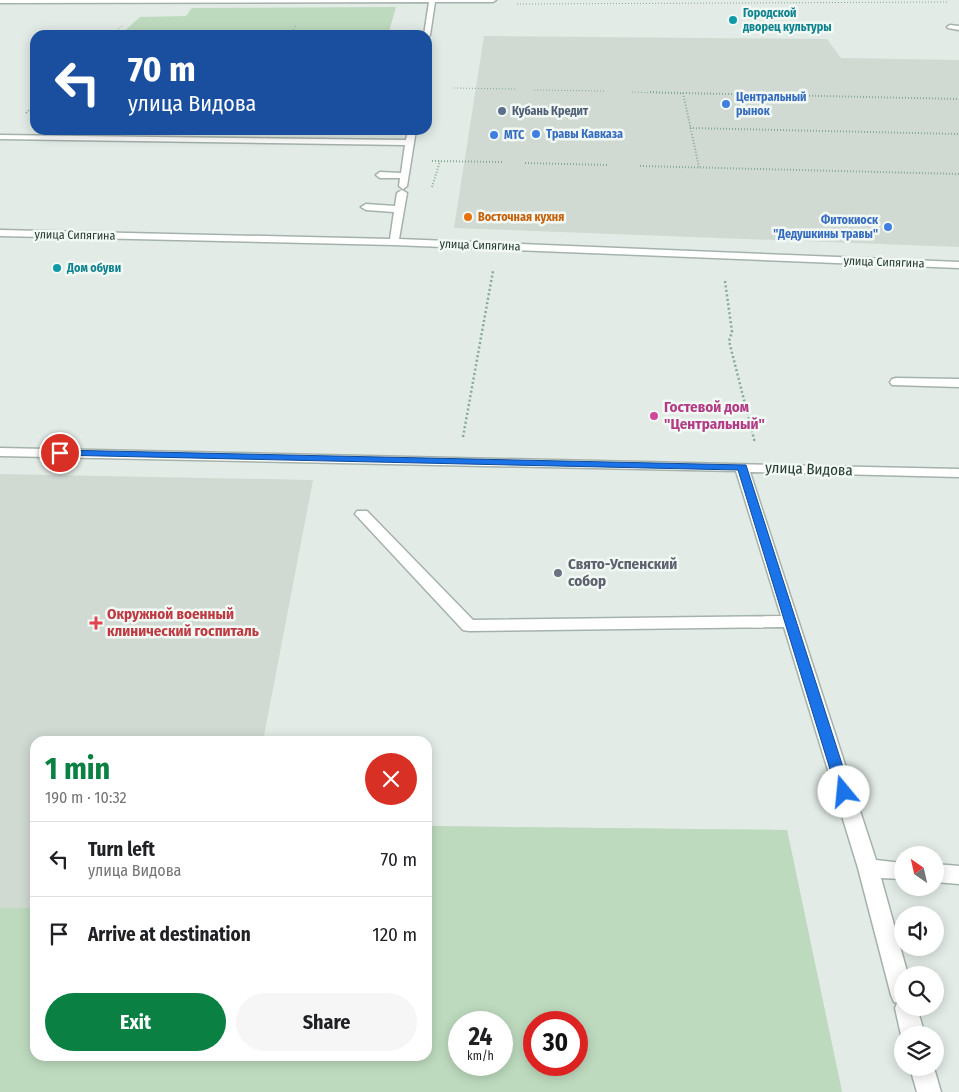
<!DOCTYPE html>
<meta charset="utf-8">
<style>
body{margin:0;font-family:"Fira Sans Condensed",sans-serif;background:#f6f6f6;color:#202124;height:100vh;display:flex;flex-direction:column;font-size:19px;white-space:nowrap}
*{box-sizing:border-box;margin:0}
p{font-size:16px;color:#757577}
.icon{flex:none;width:28px;height:28px;fill:none;stroke:currentColor;stroke-width:2;stroke-linecap:round;stroke-linejoin:round}
.map{position:relative;flex:1;overflow:hidden}
.side{position:absolute;left:30px;top:736px;width:402px;height:325px;display:flex;flex-direction:column;background:#fff;border-radius:15px;box-shadow:0 2px 12px #0003}
.side>*{flex:none}
.guide{position:absolute;left:30px;top:30px;width:402px;height:105px;border-radius:15px;box-shadow:0 2px 12px #0003;background:#1a4fa0;color:#fff;overflow:hidden}
.needle{width:32px;rotate:326deg}
.tools{position:absolute;left:894px;top:846px;display:grid;gap:10px}
.tools a{display:grid;place-items:center;width:50px;height:50px;border-radius:50%;background:#fff;box-shadow:0 2px 12px #0003;font-size:25px}
.speed{position:absolute;left:448px;top:1011px;display:flex;gap:10px;font-size:25px;font-weight:700;text-align:center}
.speed>*{display:grid;place-content:center;width:65px;height:65px;border-radius:50%;background:#fff;box-shadow:0 2px 12px #0003;line-height:1}
.speed small{font-size:12px;font-weight:400}
.speed .limit{border:8px solid #d22;background:#fff;color:#111}
.pin{position:absolute;display:grid;place-items:center;width:42px;height:42px;color:#fff;margin:-21px;border:2px solid #fff;border-radius:50%;box-shadow:0 1px 5px #0007}
.me{position:absolute;width:55px;margin:-28px;rotate:343deg;stroke-linejoin:round;filter:drop-shadow(0 0 4px #0008)}
.turn{display:flex;align-items:center;gap:18px;height:105px;padding:0 15px;font-size:22px}
.turn .icon{width:65px;height:65px;stroke-width:2.5}
.turn b{display:block;font-size:35px;line-height:42px}
.round{display:grid;place-items:center;flex:none;width:52px;height:52px;border-radius:26px;background:#f6f6f6}
.overview{display:flex;align-items:center;justify-content:space-between;height:85px;padding:0 15px}
h1{font-size:30px;font-weight:700;line-height:38px;color:#0b8043}
.primary-button{display:flex;gap:10px;margin-top:auto;padding:10px 15px}
.primary-button a{flex:1;height:58px;border-radius:30px;background:#0b8043;color:#fff;font-size:20px;font-weight:700;line-height:58px;text-align:center}
.primary-button a+a{background:#f6f6f6;color:#202124}
ul{padding:0;list-style:none}
li{display:flex;align-items:center;gap:15px;height:75px;padding:0 15px;border-top:1px solid #e0e0e0}
li div{flex:1}
li b{display:block;font-size:19px}
li em{font-style:normal}
.map>svg:first-child{display:block}
.built{fill:#d0dad3;fill-rule:evenodd}
.green{fill:#bddabe;fill-rule:evenodd}
.lines{fill:none;stroke-linecap:round;stroke-linejoin:round}
.minor-casing{stroke:#a5b2ab;stroke-width:3}
.path-far2{stroke:#85ab97;stroke-width:1;stroke-dasharray:1 2;stroke-linecap:butt}
.path-far1{stroke:#85ab97;stroke-width:2;stroke-dasharray:1 2;stroke-linecap:butt}
.path{stroke:#85ab97;stroke-width:2.5;stroke-dasharray:2 2.5;stroke-linecap:butt}
.minor{fill:#fff;fill-rule:evenodd}
.route{fill:#1a73e8;stroke:#114b97}
.culture-dot{fill:#0f9aa8;stroke:#f2f8f4;stroke-width:2}
.shop-dot{fill:#3f7fe0;stroke:#f2f8f4;stroke-width:2}
.service-dot{fill:#5c6f8a;stroke:#f2f8f4;stroke-width:2}
.food-dot{fill:#e8710a;stroke:#f2f8f4;stroke-width:2}
.hotel-dot{fill:#d1479c;stroke:#f2f8f4;stroke-width:2}
.worship-dot{fill:#6b7280;stroke:#f2f8f4;stroke-width:2}
.health-dot{fill:#e0444e;stroke:#f2f8f4;stroke-width:2}
.labels{text-anchor:middle;stroke-width:5;stroke-linejoin:round;paint-order:stroke}
.far-culture-label{font-size:12px;font-weight:bold;fill:#0d838f;stroke:#f2f8f4;text-anchor:start}
.far-shop-label{font-size:12px;font-weight:bold;fill:#366cbe;stroke:#f2f8f4;text-anchor:start}
.far-service-label{font-size:12px;font-weight:bold;fill:#4e5e75;stroke:#f2f8f4;text-anchor:start}
.far-food-label{font-size:12px;font-weight:bold;fill:#c56008;stroke:#f2f8f4;text-anchor:start}
.far-street-label{font-size:12px;fill:#243a2f;stroke:#f2f8f4}
.hotel-label{font-size:15px;font-weight:bold;fill:#b23c85;stroke:#f2f8f4;text-anchor:start}
.street-label{font-size:15px;fill:#243a2f;stroke:#f2f8f4}
.worship-label{font-size:15px;font-weight:bold;fill:#5b616d;stroke:#f2f8f4;text-anchor:start}
.health-label{font-size:15px;font-weight:bold;fill:#be3a42;stroke:#f2f8f4;text-anchor:start}
</style>
<div class="map">
<svg width="959" height="1092" viewBox="0 0 959 1092">
<rect width="100%" height="100%" fill="#e2ebe5"/>
<path class="built" d="M484,36L827,39L841,58L959,60V247L454,228Z
M0,474L313,480L263,741H35V1056H428V826L787,830L842,1092H0ZM459,1022H501V1065H459ZM534,1022H576V1065H534Z"/>
<path class="green" d="M396,7L388,35H120L140,17L186,16L192,8Z
M428,826L787,830L842,1092H0V908H35V1056H428ZM459,1022H501V1065H459ZM534,1022H576V1065H534Z"/>
<g class="lines">
<defs>
<path id="minor" d="M0,0H496L493,2H435L430,35L428,37V35H424L429,2L0,3Z
M950,25L959,26V30L948,28L947,27Z
M408,130H416L407,186L403,189L399,186L400,178H380L376,175L380,172L401,173L405,145L0,139V135L406,140Z
M402,190L407,193L399,239L959,262V268L394,245L0,236V230L390,239L394,212L366,210L361,207L366,204L395,206L397,193Z
M896,378L959,379V387L892,385L890,382L892,379Z
M0,448L959,469V477L750,472L876,860L902,863V879L881,878L908,975H902V1008H917L925,1035H902V1038L901,1035L895,1008L897,1003L894,1002L891,995L858,868L784,627L469,631L463,630L355,514L357,511H367L473,620L781,616L736,471L0,456Z
M935,864L959,866V884L935,882Z
M910,1068H934L941,1092H917Z"/>
</defs>
<use href="#minor" class="minor-casing"/>
<path class="path-far2" d="M517,4L949,2
M112,35L123,25
M291,35L296,24
M454,88L515,89
M534,90L604,91
M632,92L683,94
M683,93L711,94"/>
<path class="path-far1" d="M650,92L683,93L699,167
M683,93L959,99
M26,113L35,105
M690,128L959,134
M432,161L503,162
M525,163L607,165
M640,166L959,174
M432,187L440,161"/>
<path class="path" d="M725,281L732,332L729,341L755,443
M463,437L493,271"/>
<use href="#minor" class="minor"/>
</g>
<path class="route" d="M60,450L746,465L851,792L849,797L844,798L839,797L837,792L738,470L56,455L55,453Z"/>
<g class="culture-dot">
<circle cx="733" cy="20" r="5"/>
<circle cx="57" cy="268" r="5"/>
</g>
<g class="shop-dot">
<circle cx="726" cy="104" r="5"/>
<circle cx="536" cy="134" r="5"/>
<circle cx="494" cy="135" r="5"/>
<circle cx="888" cy="227" r="5"/>
</g>
<circle class="service-dot" cx="502" cy="111" r="5"/>
<circle class="food-dot" cx="468" cy="217" r="5"/>
<circle class="hotel-dot" cx="654" cy="416" r="5"/>
<circle class="worship-dot" cx="558" cy="573" r="5"/>
<path class="health-dot" d="M93.5 615.5h5v5h5v5h-5v5h-5v-5h-5v-5h5z"/>
<g class="labels">
<g class="far-culture-label">
<text x="743" y="17">Городской<tspan x="743" dy="14">дворец культуры</tspan></text>
<text x="67" y="272">Дом обуви</text>
</g>
<g class="far-shop-label">
<text x="736" y="101">Центральный<tspan x="736" dy="14">рынок</tspan></text>
<text x="546" y="138">Травы Кавказа</text>
<text x="504" y="139">МТС</text>
<text x="878" y="224" text-anchor="end">Фитокиоск<tspan x="878" dy="14">"Дедушкины травы"</tspan></text>
</g>
<g class="far-service-label">
<text x="512" y="115">Кубань Кредит</text>
</g>
<g class="far-food-label">
<text x="478" y="221">Восточная кухня</text>
</g>
<g class="far-street-label">
<text transform="translate(75 235) rotate(1)" y="4">улица Сипягина</text>
<text transform="translate(480 245) rotate(2)" y="4">улица Сипягина</text>
<text transform="translate(884 262) rotate(2)" y="4">улица Сипягина</text>
</g>
<g class="hotel-label">
<text x="664" y="412">Гостевой дом<tspan x="664" dy="17">"Центральный"</tspan></text>
</g>
<g class="street-label">
<text transform="translate(809 469) rotate(2)" y="5">улица Видова</text>
</g>
<g class="worship-label">
<text x="568" y="569">Свято-Успенский<tspan x="568" dy="17">собор</tspan></text>
</g>
<g class="health-label">
<text x="107" y="619">Окружной военный<tspan x="107" dy="17">клинический госпиталь</tspan></text>
</g>
</g>
</svg>
<div class="tools">
<a><svg class="needle" viewBox="-14 -14 28 28"><path d="M0-13l5 13h-10z" fill="#e53935"/><path d="M0 13l5-13h-10z" fill="#757577"/></svg></a>
<a><svg class="icon" aria-label="sound" viewBox="0 0 24 24"><path d="M4 9h4l5-4v14l-5-4H4zM17 9q2 3 0 6"/></svg></a>
<a><svg class="icon" aria-label="search" viewBox="0 0 24 24"><circle cx="10" cy="10" r="6"/><path d="M15 15l6 6"/></svg></a>
<a><svg class="icon" aria-label="layers" viewBox="0 0 24 24"><path d="M12 4l9 5-9 5-9-5zM3 14l9 5 9-5"/></svg></a>
</div>
<div class="speed"><div>24<small>km/h</small></div><div class="limit">30</div></div>
<div class="pin" style="left:60px;top:453px;background:#d93025"><svg class="icon" aria-label="arrive" viewBox="0 0 24 24"><path d="M6 21V4h12l-3 4 3 4H6"/></svg></div>
<svg class="me" style="left:844px;top:792px" viewBox="-20 -20 40 40"><circle r="19" fill="#fff"/><path d="M0-13L10 11 0 6-10 11z" fill="#1a73e8"/></svg>
<div class="guide">
<div class="turn"><svg class="icon" aria-label="left" viewBox="0 0 24 24"><path d="M17 20v-9H6M10 6l-5 5 5 5"/></svg><div><b>70 m</b>улица Видова</div></div>
</div>
<section class="side">
<div class="overview"><div><h1>1 min</h1><p>190 m · 10:32</p></div><a class="round" style="background:#d93025;color:#fff"><svg class="icon" aria-label="close" viewBox="0 0 24 24"><path d="M6 6l12 12M18 6L6 18"/></svg></a></div>
<ul>
<li><svg class="icon" aria-label="left" viewBox="0 0 24 24"><path d="M17 20v-9H6M10 6l-5 5 5 5"/></svg><div><b>Turn left</b><p>улица Видова</p></div><em>70 m</em></li>
<li><svg class="icon" aria-label="arrive" viewBox="0 0 24 24"><path d="M6 21V4h12l-3 4 3 4H6"/></svg><div><b>Arrive at destination</b></div><em>120 m</em></li>
</ul>
<div class="primary-button"><a>Exit</a><a>Share</a></div>
</section>
</div>
